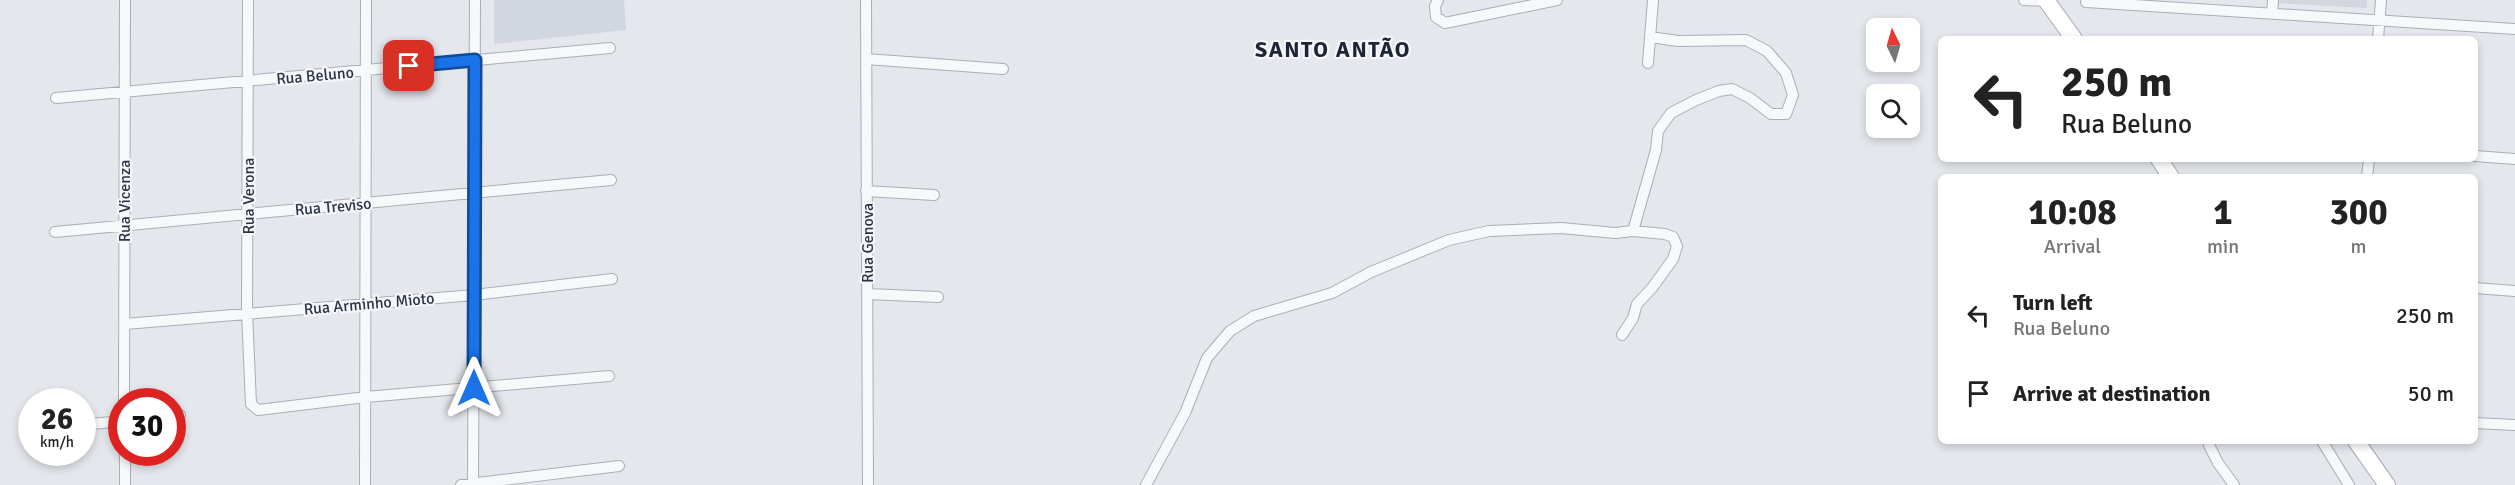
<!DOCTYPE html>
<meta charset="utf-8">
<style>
body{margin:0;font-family:Signika,sans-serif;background:#f6f6f6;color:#222;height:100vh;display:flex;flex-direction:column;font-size:22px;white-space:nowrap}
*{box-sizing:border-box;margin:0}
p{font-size:20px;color:#767676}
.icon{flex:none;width:33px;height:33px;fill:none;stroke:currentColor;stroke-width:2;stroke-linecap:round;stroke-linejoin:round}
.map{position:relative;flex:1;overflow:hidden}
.details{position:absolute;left:1938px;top:174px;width:540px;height:270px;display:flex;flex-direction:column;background:#fff;border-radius:9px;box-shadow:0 3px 9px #0003}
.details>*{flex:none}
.banner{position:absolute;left:1938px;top:36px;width:540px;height:126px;border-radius:9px;box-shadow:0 3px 9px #0003;background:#fff;color:#222;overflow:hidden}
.needle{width:39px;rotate:355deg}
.tools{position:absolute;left:1866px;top:18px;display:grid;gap:12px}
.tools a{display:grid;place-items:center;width:54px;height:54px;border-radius:9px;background:#fff;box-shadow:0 3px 9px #0003;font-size:30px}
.speed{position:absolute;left:18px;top:388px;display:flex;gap:12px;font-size:30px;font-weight:700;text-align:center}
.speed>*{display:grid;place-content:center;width:78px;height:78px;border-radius:50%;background:#fff;box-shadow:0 3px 9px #0003;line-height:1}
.speed small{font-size:15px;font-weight:400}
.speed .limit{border:9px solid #d22;background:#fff;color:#111}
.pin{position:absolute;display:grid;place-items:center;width:51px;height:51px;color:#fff;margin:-26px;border-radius:12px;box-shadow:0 3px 9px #0006}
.me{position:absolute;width:66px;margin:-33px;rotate:0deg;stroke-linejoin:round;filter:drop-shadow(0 0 4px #0008)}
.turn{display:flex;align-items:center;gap:21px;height:126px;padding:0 24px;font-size:27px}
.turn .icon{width:78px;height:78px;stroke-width:2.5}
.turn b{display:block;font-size:42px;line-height:51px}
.eta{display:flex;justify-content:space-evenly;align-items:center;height:102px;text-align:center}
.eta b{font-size:36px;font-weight:700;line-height:42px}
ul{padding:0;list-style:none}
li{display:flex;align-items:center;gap:18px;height:78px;padding:0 24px}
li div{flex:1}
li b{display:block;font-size:22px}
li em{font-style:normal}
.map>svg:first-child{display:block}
.built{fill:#d2d6de}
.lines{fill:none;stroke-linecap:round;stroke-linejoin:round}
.minor-casing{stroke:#a9aeb7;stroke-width:12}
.primary-casing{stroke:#a3abb8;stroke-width:18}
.minor{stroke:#f7f8fa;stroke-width:10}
.primary{stroke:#fff;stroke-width:16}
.route-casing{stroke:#114b97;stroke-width:15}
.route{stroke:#1a73e8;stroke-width:10}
.labels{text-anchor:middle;stroke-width:4.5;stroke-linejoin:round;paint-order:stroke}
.street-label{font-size:16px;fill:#2b3445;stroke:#f4f6f9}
.district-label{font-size:22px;font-weight:bold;letter-spacing:1.5px;fill:#1d2536;stroke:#f4f6f9}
</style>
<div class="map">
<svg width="2515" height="485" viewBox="0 0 2515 485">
<rect width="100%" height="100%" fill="#e4e7ec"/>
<path class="built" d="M494,0H624L626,30L494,44Z
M2278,0H2367V8L2278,3Z"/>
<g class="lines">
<defs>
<path id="minor" d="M248,0L247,312L251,404L258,410L366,397L609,376
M866,0L868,485
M1438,0L1435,6L1436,17L1445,23L1557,0
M2024,0L2047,1
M2086,2L2515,29
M2272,13L2273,0
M2378,39L2381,0
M866,59L1003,69
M1648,63L1653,0
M56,98L610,48
M2475,156L2515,159
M2367,177L2369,159
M866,191L934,195
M1633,231L1656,150L1658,131L1671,113L1696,100L1719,91L1732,89L1750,98L1771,114H1786L1793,95L1786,73L1767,51L1746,40L1678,41L1650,37
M55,232L611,180
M2475,288L2515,291
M867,294L938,297
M125,324L474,295L612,279
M124,402L125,0
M172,416L180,415
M2475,423L2515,425
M82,425L122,421
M26,431L32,430
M2211,441L2209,445L2218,463L2234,485
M2322,441L2349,485
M125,453V485
M365,485L366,0
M461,485L619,466
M473,485L475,0
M1146,485L1185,413L1207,358L1230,331L1254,316L1332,293L1371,272L1449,240L1489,231L1561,228L1615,233L1633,231L1665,234L1673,237L1677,246L1673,259L1652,288L1637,304L1633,318L1622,335"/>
<path id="primary" d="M2046,0L2074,39
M2159,159L2171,177
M2356,441L2387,485"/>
</defs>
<use href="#minor" class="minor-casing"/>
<use href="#primary" class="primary-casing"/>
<use href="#minor" class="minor"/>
<use href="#primary" class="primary"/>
</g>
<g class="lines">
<defs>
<path id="route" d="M409,66L475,60L474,388"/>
</defs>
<use href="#route" class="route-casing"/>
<use href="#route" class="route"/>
</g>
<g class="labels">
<g class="street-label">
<text transform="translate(315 75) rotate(-5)" y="6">Rua Beluno</text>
<text transform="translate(248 196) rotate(-90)" y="6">Rua Verona</text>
<text transform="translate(124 201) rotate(-90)" y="6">Rua Vicenza</text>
<text transform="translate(333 206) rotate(-5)" y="6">Rua Treviso</text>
<text transform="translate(867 243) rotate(-90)" y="6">Rua Genova</text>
<text transform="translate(369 303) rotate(-5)" y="6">Rua Arminho Mioto</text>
</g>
<g class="district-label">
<text x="1333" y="57">SANTO ANTÃO</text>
</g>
</g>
</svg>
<div class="tools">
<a><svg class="needle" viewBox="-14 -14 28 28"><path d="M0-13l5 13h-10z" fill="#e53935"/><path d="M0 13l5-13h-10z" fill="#767676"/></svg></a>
<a><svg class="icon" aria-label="search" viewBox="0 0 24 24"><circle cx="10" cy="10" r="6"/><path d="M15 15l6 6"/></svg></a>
</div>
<div class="speed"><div>26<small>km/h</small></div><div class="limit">30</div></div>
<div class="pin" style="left:409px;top:66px;background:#d93025"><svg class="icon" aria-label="arrive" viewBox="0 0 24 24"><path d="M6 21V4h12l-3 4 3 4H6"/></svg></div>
<svg class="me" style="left:474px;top:388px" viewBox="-20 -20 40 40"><path d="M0-17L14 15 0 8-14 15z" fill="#1a73e8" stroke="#fff" stroke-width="4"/></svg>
<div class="banner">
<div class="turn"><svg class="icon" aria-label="left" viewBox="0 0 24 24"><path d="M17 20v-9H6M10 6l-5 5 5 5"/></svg><div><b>250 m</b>Rua Beluno</div></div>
</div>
<section class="details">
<div class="eta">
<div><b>10:08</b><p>Arrival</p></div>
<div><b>1</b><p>min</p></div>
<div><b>300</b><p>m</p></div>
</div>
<ul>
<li><svg class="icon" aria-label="left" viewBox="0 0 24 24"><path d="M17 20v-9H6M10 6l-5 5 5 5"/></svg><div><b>Turn left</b><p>Rua Beluno</p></div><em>250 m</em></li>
<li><svg class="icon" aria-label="arrive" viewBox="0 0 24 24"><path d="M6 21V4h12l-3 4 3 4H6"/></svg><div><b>Arrive at destination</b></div><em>50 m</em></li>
</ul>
</section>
</div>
